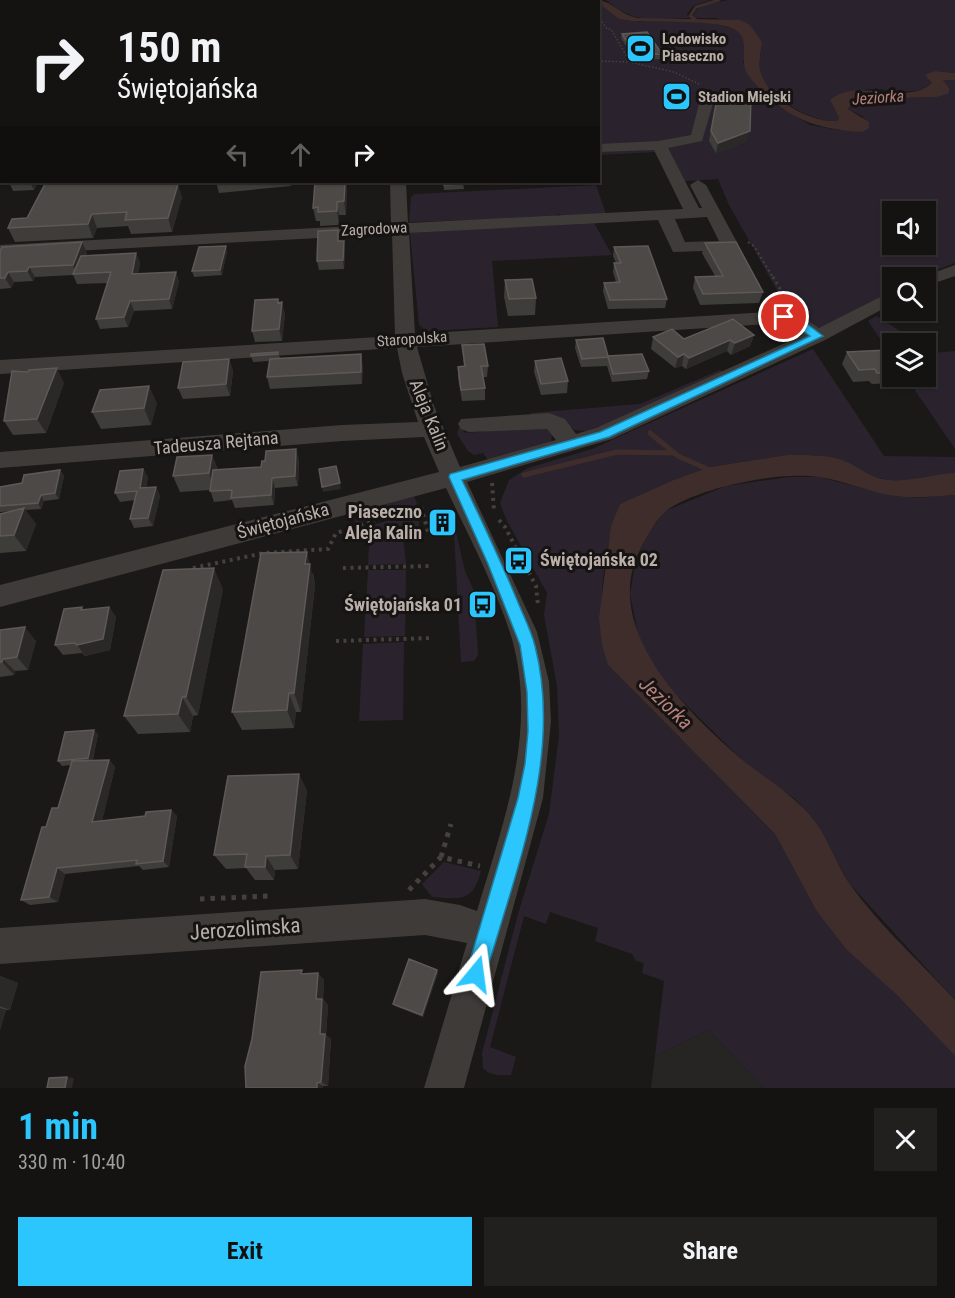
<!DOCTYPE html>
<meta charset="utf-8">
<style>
body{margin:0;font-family:"Roboto Condensed",sans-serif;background:#21201f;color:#f1f3f6;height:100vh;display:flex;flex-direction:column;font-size:22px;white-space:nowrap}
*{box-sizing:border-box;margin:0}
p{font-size:20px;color:#9d9e9f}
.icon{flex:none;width:33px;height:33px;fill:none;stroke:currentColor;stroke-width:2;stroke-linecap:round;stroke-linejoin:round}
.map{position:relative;height:1088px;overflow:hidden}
.details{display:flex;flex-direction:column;background:#141311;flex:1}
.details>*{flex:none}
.hud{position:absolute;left:0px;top:0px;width:600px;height:183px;box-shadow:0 2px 4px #0004,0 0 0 2px #333231;background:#141311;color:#f1f3f6;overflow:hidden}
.buttons{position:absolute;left:882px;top:201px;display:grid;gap:12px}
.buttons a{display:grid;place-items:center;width:54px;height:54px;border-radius:0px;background:#141311;box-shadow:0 2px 4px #0004,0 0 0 2px #333231;font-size:30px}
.pin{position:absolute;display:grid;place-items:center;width:51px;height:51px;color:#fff;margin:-26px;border:3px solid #fff;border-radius:50%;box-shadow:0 2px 6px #0007}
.me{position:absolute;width:66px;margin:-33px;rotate:16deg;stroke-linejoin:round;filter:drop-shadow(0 0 4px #0008)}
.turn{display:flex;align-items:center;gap:21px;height:126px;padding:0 18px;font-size:27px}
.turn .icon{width:78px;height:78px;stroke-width:2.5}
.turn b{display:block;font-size:42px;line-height:51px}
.lanes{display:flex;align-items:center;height:57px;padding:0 18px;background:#0003;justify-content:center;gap:30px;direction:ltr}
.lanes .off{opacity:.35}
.round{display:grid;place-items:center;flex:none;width:63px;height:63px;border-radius:0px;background:#21201f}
.head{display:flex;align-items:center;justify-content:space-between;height:102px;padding:0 18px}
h1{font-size:36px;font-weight:700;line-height:45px;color:#2bc6fe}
.primary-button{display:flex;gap:12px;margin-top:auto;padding:12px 18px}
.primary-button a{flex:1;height:69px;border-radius:0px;background:#2bc6fe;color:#111;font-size:24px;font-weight:700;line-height:69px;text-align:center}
.primary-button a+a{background:#21201f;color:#f1f3f6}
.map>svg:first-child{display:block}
.built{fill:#272523}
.green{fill:#2a232d;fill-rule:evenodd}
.water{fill:#3f2d2c}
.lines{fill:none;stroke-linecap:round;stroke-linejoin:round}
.stream-far1{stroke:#3f2d2c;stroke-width:3}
.stream{stroke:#3f2d2c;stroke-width:5}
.path-far4{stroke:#46403e;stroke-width:1.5;stroke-dasharray:1.5 2;stroke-linecap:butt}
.path-far3{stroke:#46403e;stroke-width:2;stroke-dasharray:2 3;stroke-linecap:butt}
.path-far2{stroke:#46403e;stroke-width:3;stroke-dasharray:2 4;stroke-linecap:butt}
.path-far1{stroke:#46403e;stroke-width:4;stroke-dasharray:3 4.5;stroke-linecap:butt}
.path{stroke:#46403e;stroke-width:5;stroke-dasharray:4.5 6;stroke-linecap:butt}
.minor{fill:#3f3b38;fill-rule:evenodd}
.major{fill:#5e5854;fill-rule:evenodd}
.wall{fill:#3f3d3a}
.shaded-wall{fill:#2b2927}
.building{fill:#4c4946;stroke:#5e5956;stroke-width:1.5}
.route{fill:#2bc6fe;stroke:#1c81a5;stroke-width:1.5}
.labels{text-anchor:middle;stroke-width:6;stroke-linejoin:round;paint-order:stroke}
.far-poi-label{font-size:15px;font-weight:bold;fill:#baaea9;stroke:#151412;text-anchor:start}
.far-street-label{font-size:15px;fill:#baaea9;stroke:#151412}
.far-water-label{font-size:16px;font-style:italic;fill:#b7817d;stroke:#151412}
.street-label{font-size:18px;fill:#baaea9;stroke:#151412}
.poi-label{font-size:18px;font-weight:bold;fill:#baaea9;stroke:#151412;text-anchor:end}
.water-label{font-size:20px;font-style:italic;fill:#b7817d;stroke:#151412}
.near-street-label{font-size:21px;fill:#baaea9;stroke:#151412}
</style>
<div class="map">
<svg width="955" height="1088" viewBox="0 0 955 1088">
<rect width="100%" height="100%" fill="#1a1917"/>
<path class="built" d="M709,1030L764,1088H651L655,1056Z"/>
<path class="green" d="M0,0H255L2,2L0,35Z
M606,0H712L694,5L687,14L689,18C652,18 636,25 606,0Z
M727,0H955V73L935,71L927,77L932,83C914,98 893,88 872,89C859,89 843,97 830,100L839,118L837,121C813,123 769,98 761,75C758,65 761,53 762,42L716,18H694L692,16L699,7Z
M599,4L619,19L631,21C654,22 727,17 741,35C748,43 745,54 743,62L773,103L810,125L838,130L864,117L848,109L855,99L937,97L949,88L943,80H955V263L919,277L892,278V291L817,330L805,324L799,315L790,313L729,205L718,179L672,182L655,152L599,155ZM892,212H926V244H892Z
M596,185L606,214L563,216L559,214L552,217L409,222L411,197L415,194Z
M593,221L612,255L492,261L498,327L426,331L419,325L410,233Z
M877,316L918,343L892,344V356L868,321Z
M926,348L932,353L955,351V449L906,377L926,376Z
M813,349L884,456L955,457V473L914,480H890L865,475L847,462L817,455H787L710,467L620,504C603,546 595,621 608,665L775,834L816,910L955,1056V1088H764L709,1030L655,1056L664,981L642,973L644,963L636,961L632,954L595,941L598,928L550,912L546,924L524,916L490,1047L516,1057L511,1075H497L489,1073L483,1068L482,1053L518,914L549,814L559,736L557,686L544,615L547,593L507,521L500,503L509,480L528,468L592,449Z
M720,370L725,374L635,414L587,431L575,430L558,419L531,416L530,413L640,404Z
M462,426L464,432C487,436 535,414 552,434L551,442L488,460L483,453L474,455L468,451L457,434L459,427Z
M789,477H819L894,496L916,498L955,495V1000L849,883L813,818L794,798L771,783L737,755L673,692L645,652L638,634L630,594L636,559L649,532L665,511L726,486Z
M414,496L417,504L414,507L354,524L360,511Z
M413,513L419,515V534L403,535L406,564L368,565L370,526Z
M454,532H456L465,571L474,591L478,655L474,661L461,662Z
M368,570H406L405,636L364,637Z
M404,642L403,720L359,721L363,644Z
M444,862L481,871C473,903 459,899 432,897L422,884Z"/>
<path class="water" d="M593,0C614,0 617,14 638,18L740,20L750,25L762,42C761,53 757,66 762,76C771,100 811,123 837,121L839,118L830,100C859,76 905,107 932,83L925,75L935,71L955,73V80H943L949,88V93L937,97L855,99L848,109L869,122V128L862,132C821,129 793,122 763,92C757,85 750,80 746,71C739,56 753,37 731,28C714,20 653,22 631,21L619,19L599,4L598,2Z
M787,455C807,455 829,454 847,462C864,470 869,478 890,480C912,482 933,474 955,473V495C935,496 915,499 895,496C869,492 845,481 819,477C790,473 755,479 727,486C712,489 674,502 664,513C653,524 646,538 639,552C602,629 686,711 739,757C763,777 790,792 810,815C827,835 835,862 849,883C879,925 920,962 955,1000V1056L895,993L846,949L816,910L775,834L608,665L602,645L599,618L611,526L620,504L674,480L710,467Z"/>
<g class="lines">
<path class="stream-far1" d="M697,21L690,16L696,7L719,0"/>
<path class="stream" d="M650,433L678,456L714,472
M524,475L617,452L675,453"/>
<path class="path-far4" d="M598,16L607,29H611L630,62L674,72L699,84
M598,61L629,62"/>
<path class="path-far3" d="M748,242L754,246L774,279"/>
<path class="path-far2" d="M773,277L787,300"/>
<path class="path-far1" d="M492,483L494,511
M421,507L429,535
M499,520L505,527L536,586L538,605
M193,568L264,553L328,549L336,533L375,521
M343,568L433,566
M336,641L433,638"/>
<path class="path" d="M441,857L451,824
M409,890L441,857L480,866
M200,899L270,896"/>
<path class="minor" d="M283,0H297L282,2Z
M468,0H498L499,2H469Z
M515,0H531L514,2Z
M0,88H2V96H0Z
M708,92L737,94L744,98L737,102L714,100L702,141L668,148L699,208H702L690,185L698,180L706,185L739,246L736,250L673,252L658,220L409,233L415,334L784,311L801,316L819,328L892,291V304L825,340L612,439L467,482L537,632L549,682L551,721L543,798L464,1088H424L467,943L425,935L0,964V928L425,899L460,905L477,911C503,823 538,732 512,639C496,587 469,537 446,488L0,607V585L439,472L424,437L342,441L0,468V452L342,425L418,422L402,373L397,348L0,374V360L395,336L392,234L0,255V245L391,224L390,182H406L408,223L683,209L654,150L598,152V144L659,141L691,135L701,96ZM707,217L719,241L685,242L675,219ZM783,323L803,335L596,428L576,434L565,419L549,413L461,419L458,424L461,429L469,432L547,429L556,440L460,467L434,406L417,347Z
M0,171H2V181H0Z
M955,265V276L926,286V278H919Z"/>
<path class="major" d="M270,0H288L269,2Z
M0,36H2V44H0Z"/>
</g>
<path class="wall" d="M622,34L662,54V59L635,60L621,38Z
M718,93L747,141L716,153L709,141Z
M9,182H38L34,190L13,191Z
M46,182H175L174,184L182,197L172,232L131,234L128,226L97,228L93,238L15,242L8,228L27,218Z
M216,182H291V186L219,193Z
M347,182L346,215H339V225L320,226V221H316L313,208Z
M443,182H463L464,189L444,190Z
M339,241L345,250L344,269L319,270L317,261Z
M705,243L763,292L759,303L700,305L693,288L695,277L715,276L702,253Z
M614,247L667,299L665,308L608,309L603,291L604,283L616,282L613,272L614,263H616L613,256Z
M227,251L222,275L194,277L192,271Z
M0,252L87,253L86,256L136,253L140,263L138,274L176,272L179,282L172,309L134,311L128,327L100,329L96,319L108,283L77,284L73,275L35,277L33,281L14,282L11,288L0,289Z
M505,280L536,298L535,315L508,316L504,297Z
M278,299L285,314L282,341L255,342L252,331Z
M754,335L750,346L731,355L727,351L686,369L682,366L675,368L651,349L653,337L684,339Z
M576,340L608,356L649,371L647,379L612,382L607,366L581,367L575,348Z
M462,345L488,366L487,377H483L485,388V400L462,401L458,378V367H464Z
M278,352L280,358L363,366L362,384L270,389L267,377L269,361L253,362L251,356Z
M847,352L892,355V376H901L897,383L872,384L869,381L853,382L842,364Z
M229,359L233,371L230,396L183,399L178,388Z
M535,361L568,381L567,393L541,395L534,372Z
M64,383L46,433L13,435L4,421Z
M157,403L151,425L101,429L92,412Z
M212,455L218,470L261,467L299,459L298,486L275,488L274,505L235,508L232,500L214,502L210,490L180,492L173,476Z
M143,469L148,477L146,488L156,487L160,496L153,526L134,528L130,519L135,500L120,502L115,493Z
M60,470L64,476L59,499L44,501L41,509L25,510L36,524L26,551L0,553V514L13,511L0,512V487L22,483Z
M313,573L315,585L301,712H296L294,728L242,730L232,712Z
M223,589L198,715L193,716L190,732L138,734L124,716Z
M82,607L84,610L109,607L116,617L110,650L85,656L82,653L63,655L55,645Z
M0,630L36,641L28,670L15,671L14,675L0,677Z
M98,734L93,760H109L115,767L102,821L145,816L171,810L177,816L169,867L143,870L139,866L65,874L58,902L30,905L21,900L46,827L58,808L71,765L62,766L58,761Z
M307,790L298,869L275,870L274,880H255L246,868L226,869L214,855Z
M437,970L438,973L423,1017L395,1006L393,1004Z
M318,973L324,980L323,999L328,1005L326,1035L331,1039L328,1086H323V1088H246L305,974Z
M0,976L18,983L10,1010H6L0,1030Z"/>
<path class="shaded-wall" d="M750,131L747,141L716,153L718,143Z
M30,182H38L34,190Z
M166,182H175L169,198L165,184Z
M345,182H347L346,215L344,201Z
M178,184L182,197L172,232L168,218Z
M337,202L339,215V225L337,211Z
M92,214L97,228L93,238L88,224Z
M344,241L345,250L344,269L343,260Z
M82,242L87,253L77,275L73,265Z
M226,246L227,251L222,275L220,270Z
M136,253L140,263L136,284L132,274Z
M29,267L35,277L33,281L27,271Z
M8,272L14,282L11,288L5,278Z
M176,272L179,282L172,309L169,299Z
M278,299L281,310L282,302L285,314L282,341L279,329Z
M130,301L134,311L128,327L124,317Z
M754,335L750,346L731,355L735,343Z
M730,340L727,351L686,369L689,358Z
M361,354L363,366L362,384L361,372Z
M684,354L682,366L675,368L678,357Z
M229,359L233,371L230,396L226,384Z
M57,368L64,383L46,433L37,419Z
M149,386L157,403L151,425L144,408Z
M296,449L299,459L298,486L295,476Z
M212,455L218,471L215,490L209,473Z
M143,469L148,477L144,497L140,488Z
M60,470L64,476L59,499L55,493Z
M272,478L275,488L274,505L271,495Z
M340,483L341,489L323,492L322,487Z
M156,487L160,496L153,526L148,518Z
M41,495L44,501L41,509L38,503Z
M24,508L36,524L26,551L14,535Z
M307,552L315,585L301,712L294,693Z
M214,568L223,589L198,715L186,697Z
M109,607L116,617L110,650L85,656L77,645Z
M25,627L36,641L28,670L17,657Z
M3,659L15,671L14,675L2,662Z
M289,693L296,712L294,728L287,710Z
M182,697L193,716L190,732L178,714Z
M94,730L98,734L92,763L88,758Z
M109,760L115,767L100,829L92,822Z
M299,774L307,790L298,869L290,855Z
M171,810L177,816L169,867L163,861Z
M266,856L275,870L274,880L265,867Z
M57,868L65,874L58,902L49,897Z
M437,970L438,973L423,1017L422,1015Z
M318,973L324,980L323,999L328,1005L326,1035L331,1039L328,1086L321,1082L316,999Z
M0,976L18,983L10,1010L0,1006Z
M0,1008L6,1010L0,1030Z
M67,1077L74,1078L72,1088H65Z
M317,1083L323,1086V1088H317Z"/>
<path class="building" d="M647,32L662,54L635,55L622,34Z
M718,93L751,96L750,131L718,143L711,131Z
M0,101H2V135L0,133Z
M46,182H166L165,184H178L168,218L125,220L127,212L92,214L88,224L8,228L12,219L27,218Z
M315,182H345L344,201L337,202V211L318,212V207L313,208Z
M444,182H463L464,184L444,185Z
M338,230V241H344L343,260L317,261L318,231Z
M82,242L73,265L29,267L27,271L8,272L5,278H0V252L2,247Z
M736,242L763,292L703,294L695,277L723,276L705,243Z
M226,246L220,270L192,271L199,247Z
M648,246L667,299L610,300L604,283L620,282L614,263H621L614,247Z
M136,253L132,274L176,272L169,299L130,301L124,317L96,319L111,272L73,274L81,256Z
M532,279L536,298L509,299L505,280Z
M278,299V303L282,302L279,329L252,331L255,300Z
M733,319L754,335L735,343L730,340L689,358L684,354L678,357L653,337L672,329L684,339Z
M603,338L608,356L642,354L649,371L613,374L608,357L582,359L576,340Z
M484,344L488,366H481L485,388L461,390L458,367L465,366L462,345Z
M888,350L892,355V372L877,373L875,369L859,370L847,352Z
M278,352V354L251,356V354Z
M361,354V372L267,377L270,359Z
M561,358L568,381L541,384L535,361Z
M229,359L226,384L178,388L183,362Z
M57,368L37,419L4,421L12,371L28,372L29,370Z
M149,386L144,408L92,412L100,390Z
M296,449L295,476L272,478L271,495L231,498L232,490L210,491L213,470L261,467L262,461H265L266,451Z
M212,455L209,473L173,476L177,457Z
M336,466L340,483L322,487L319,469Z
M143,469L140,488L156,487L148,518L130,519L137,491L115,493L120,471Z
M60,470L55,493L41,495L38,503L0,506V487L22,483L24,475Z
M24,508L14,535L0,536V514Z
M307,552L305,564H310L294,693H289L287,710L232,712L261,553Z
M214,568L186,697H182L178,714L124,716L163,570Z
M82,607L81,610L109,607L103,639L77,645L74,643L55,645L64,609Z
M25,627L17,657L3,659L2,662H0V630Z
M94,730L88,758L58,761L65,732Z
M109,760L92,822L145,816L146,812L171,810L163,861L136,864L137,860L57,868L49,897L21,900L42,827H46L52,808H58L72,761Z
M299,774L290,855L266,856L265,867H245L247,854L214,855L228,776Z
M409,959L437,970L422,1015L393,1004Z
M302,970L301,974L318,973L316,999H322L320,1034H325L321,1082L317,1083V1088H246L245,1066L252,1039L261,972Z
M67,1077L65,1088H47L49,1078Z"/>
<path class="route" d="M784,314L798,317L823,336L609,437L462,480C481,519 500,559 517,600C523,615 531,630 535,646C563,755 516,869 486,974L483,981L476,984L469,981L466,974L518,798L525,764L528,731L527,692L520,645L488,564L449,477L450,474L600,432L810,336L790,322L780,319V315Z"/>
<defs>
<symbol id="stadium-square" viewBox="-11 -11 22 22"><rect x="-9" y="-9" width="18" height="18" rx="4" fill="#2bc6fe" stroke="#151412"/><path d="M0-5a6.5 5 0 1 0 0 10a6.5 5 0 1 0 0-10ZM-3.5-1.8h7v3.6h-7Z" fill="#111"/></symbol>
<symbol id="building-square" viewBox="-11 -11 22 22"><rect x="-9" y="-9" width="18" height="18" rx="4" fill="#2bc6fe" stroke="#151412"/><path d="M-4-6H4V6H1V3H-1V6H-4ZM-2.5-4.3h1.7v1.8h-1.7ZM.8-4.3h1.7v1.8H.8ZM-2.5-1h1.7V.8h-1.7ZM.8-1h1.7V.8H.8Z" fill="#111"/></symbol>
<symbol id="bus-square" viewBox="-11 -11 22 22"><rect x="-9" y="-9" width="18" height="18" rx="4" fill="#2bc6fe" stroke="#151412"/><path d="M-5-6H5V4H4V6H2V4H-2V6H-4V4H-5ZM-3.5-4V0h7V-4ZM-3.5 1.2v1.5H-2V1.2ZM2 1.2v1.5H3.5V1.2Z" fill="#111"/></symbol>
</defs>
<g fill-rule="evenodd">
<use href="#stadium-square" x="624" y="32" width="33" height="33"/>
<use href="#stadium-square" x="660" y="80" width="33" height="33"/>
<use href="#building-square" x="426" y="506" width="33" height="33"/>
<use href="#bus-square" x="502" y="544" width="33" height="33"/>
<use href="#bus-square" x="466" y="588" width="33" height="33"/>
</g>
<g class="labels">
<g class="far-poi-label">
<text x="662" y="44">Lodowisko<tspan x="662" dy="17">Piaseczno</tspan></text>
<text x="698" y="102">Stadion Miejski</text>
</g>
<g class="far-street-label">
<text transform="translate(374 229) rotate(-3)" y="5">Zagrodowa</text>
<text transform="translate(412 339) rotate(-4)" y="5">Staropolska</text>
</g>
<g class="far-water-label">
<text transform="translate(878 97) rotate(-4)" y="6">Jeziorka</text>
</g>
<g class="street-label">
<text transform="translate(429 415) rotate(68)" y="6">Aleja Kalin</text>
<text transform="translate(216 443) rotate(-5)" y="6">Tadeusza Rejtana</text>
<text transform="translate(283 521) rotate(-15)" y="6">Świętojańska</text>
</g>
<g class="poi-label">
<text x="422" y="518">Piaseczno<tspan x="422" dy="21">Aleja Kalin</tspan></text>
<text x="540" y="566" text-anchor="start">Świętojańska 02</text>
<text x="462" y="611">Świętojańska 01</text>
</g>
<g class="water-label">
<text transform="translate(666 703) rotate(44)" y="7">Jeziorka</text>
</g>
<g class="near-street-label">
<text transform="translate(245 929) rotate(-4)" y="7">Jerozolimska</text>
</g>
</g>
</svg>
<div class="buttons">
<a><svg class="icon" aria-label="sound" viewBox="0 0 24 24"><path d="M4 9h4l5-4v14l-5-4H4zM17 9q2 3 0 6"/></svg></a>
<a><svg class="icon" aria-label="search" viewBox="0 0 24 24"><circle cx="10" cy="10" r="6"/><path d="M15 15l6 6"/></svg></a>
<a><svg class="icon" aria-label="layers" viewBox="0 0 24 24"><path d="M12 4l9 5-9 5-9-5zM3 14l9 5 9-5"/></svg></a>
</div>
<div class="pin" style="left:784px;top:317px;background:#d93025"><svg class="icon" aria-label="arrive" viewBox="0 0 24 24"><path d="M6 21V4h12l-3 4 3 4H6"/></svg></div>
<svg class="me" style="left:476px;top:974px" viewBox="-20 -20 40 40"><path d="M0-17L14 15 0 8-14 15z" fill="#2bc6fe" stroke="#fff" stroke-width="4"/></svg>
<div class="hud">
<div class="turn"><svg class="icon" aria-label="right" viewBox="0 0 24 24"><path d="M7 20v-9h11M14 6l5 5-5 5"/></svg><div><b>150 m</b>Świętojańska</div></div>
<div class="lanes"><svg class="icon off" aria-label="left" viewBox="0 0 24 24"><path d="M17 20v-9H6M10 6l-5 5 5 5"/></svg><svg class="icon off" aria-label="ahead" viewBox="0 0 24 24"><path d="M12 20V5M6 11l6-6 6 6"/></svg><svg class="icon" aria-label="right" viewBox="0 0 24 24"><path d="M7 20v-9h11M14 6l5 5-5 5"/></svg></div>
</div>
</div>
<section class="details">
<div class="head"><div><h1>1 min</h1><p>330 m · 10:40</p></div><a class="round"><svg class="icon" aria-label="close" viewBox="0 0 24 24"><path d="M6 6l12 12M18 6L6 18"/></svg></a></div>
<div class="primary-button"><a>Exit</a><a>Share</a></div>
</section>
